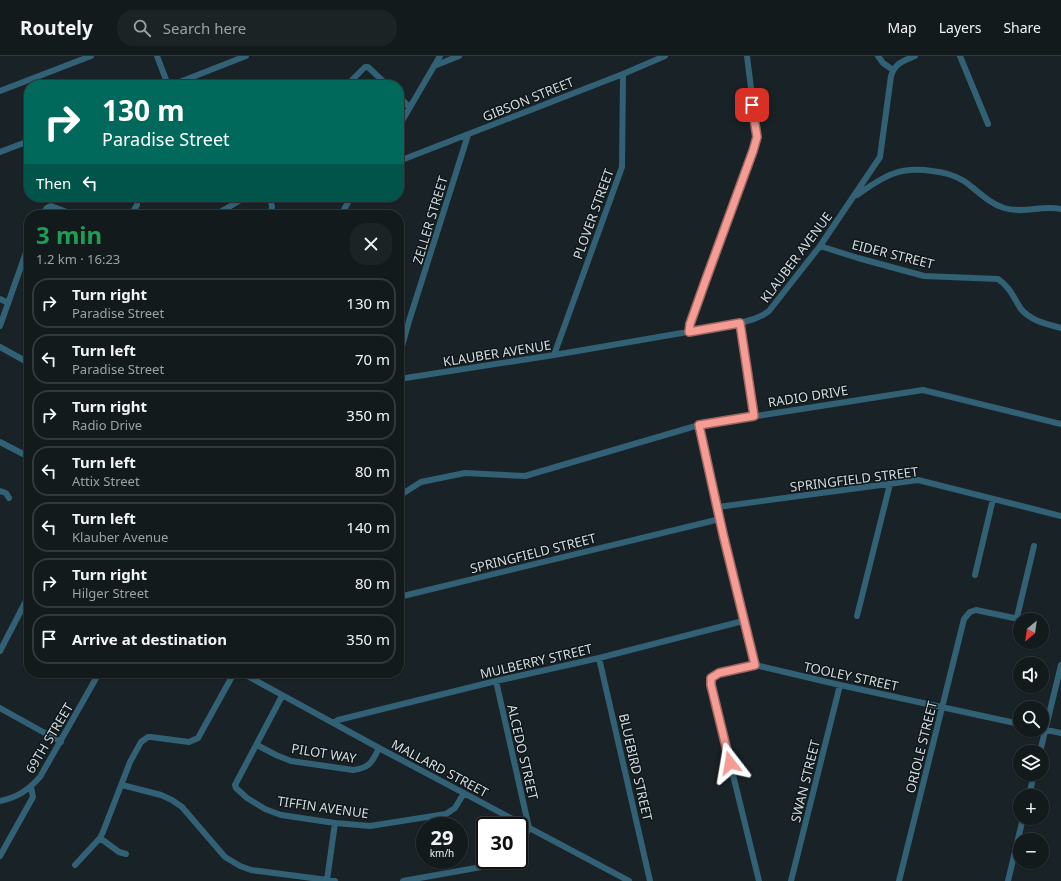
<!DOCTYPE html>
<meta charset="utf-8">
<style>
body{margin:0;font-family:"Noto Sans",sans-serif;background:#1c2325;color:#f1f3f6;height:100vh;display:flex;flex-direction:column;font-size:15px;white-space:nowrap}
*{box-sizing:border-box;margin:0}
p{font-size:13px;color:#9da1a3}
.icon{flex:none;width:22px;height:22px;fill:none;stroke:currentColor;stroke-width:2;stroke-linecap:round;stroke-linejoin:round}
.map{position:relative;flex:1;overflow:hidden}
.side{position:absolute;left:24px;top:154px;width:380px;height:468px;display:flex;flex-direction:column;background:#131a1c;border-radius:16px;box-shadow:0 1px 3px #0004,0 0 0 1px #32383b}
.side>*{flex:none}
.banner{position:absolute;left:24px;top:24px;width:380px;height:122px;border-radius:16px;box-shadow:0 1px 3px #0004,0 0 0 1px #32383b;background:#00695c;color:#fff;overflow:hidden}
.needle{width:26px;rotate:209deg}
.controls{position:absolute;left:1013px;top:557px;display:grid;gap:8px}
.controls a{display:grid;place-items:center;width:36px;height:36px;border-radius:50%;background:#131a1c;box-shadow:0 1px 3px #0004,0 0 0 1px #32383b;font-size:20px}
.speed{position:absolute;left:416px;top:761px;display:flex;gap:8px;font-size:20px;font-weight:700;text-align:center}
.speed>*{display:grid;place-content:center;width:52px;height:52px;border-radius:50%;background:#131a1c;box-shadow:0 1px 3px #0004,0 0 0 1px #32383b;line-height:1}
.speed small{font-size:10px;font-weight:400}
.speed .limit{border:2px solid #111;border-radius:6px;background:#fff;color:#111}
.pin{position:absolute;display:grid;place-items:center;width:34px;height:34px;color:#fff;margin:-17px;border-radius:8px;box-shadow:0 2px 6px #0006}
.me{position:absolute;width:44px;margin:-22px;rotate:346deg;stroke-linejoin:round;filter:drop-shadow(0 0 3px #0008)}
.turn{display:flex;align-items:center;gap:14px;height:84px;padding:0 12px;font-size:18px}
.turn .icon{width:52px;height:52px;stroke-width:2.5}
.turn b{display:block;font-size:28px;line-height:34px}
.then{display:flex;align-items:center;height:38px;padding:0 12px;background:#0003;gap:8px;font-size:15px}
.round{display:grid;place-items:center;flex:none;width:42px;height:42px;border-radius:16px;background:#1c2325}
.summary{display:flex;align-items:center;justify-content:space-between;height:68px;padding:0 12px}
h1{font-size:24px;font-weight:700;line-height:30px;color:#1e9e55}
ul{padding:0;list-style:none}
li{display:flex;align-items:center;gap:12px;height:50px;margin:0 8px 6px;padding:0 4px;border:2px solid #32383b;border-radius:16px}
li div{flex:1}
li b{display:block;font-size:15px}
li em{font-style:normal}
header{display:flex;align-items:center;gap:24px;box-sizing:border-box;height:56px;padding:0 20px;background:#131a1c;border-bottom:1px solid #32383b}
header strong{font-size:19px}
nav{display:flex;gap:22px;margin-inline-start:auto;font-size:14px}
.search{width:280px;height:36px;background:#1c2325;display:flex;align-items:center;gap:10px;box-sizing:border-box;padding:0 14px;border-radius:16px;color:#9da1a3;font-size:15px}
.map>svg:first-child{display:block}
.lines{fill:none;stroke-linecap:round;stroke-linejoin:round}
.minor{stroke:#326175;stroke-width:6}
.route-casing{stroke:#9f6560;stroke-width:10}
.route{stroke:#f59c94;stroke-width:7}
.labels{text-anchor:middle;stroke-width:3;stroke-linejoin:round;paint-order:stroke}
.street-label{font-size:13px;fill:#d6dcde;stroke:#0f181c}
</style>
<header>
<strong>Routely</strong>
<div class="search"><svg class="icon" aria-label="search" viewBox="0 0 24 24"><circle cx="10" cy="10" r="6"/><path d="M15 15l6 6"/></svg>Search here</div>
<nav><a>Map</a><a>Layers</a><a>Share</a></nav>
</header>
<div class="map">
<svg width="1061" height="825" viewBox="0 0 1061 825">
<rect width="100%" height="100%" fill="#192226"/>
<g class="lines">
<path class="minor" d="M157,0L168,29
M878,0L883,7L893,14
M960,0L988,68
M434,10L459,0
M172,29L246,0
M347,29L365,11H368L387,29
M0,35L91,0
M399,40L409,51
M399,70L440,0
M0,96L29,85
M399,105L623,18L665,0
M857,139C884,120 899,110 932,115C944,116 954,119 964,125C977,134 988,147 1004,152C1023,158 1042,149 1061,153
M270,141L272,151L271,159
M42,159L47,152L51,150L75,159
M131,159L137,149V141
M215,159L246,141
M341,159L351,141
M820,190L858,202L924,220L998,223C1011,232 1013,241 1021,253C1031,265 1047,268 1061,272
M0,243L8,247
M740,267L754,360
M0,270L29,188
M689,276L690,268L753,95L757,81L747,0
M0,291L29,307
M554,299L622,111L623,18
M399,301L409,265L468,79
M399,323L554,299L740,267L754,263L763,259L769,255L820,190L880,101L891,20C895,7 903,5 915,0
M699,369L720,463L755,609
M0,386L29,401
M0,435L6,437L9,442
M399,440L421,426L465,417L525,420L699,369L923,334L1061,368
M718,451L918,424L1061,460
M975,519L993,443
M399,541L720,463
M857,560L890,428
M0,595L29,539
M599,602L650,825
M242,617L379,692L629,825
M496,625L529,772L519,792
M282,640L235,729L236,732L247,742L265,753L281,759L335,767L370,770L446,758L455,752L464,737
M0,652L61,686
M333,667L338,664L496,625L599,602L743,565
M1042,673L1061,677
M257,689L276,699L291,705L353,714C370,712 372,706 379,692
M1040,696L1061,609
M122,729L161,739L172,744L182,751L225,801L240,810L251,814L335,825
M1029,740L1034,718
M0,745C18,741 27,735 40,721L99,617
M100,782L119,796L126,798
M0,800L33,741L31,731
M75,809L100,782L103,776L130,706L141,686L148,681H151L189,686L198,682L234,617
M327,824L335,767
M403,825L498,808L506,804
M759,825L711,629V622L719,617L755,609L840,629L1020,668
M791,825L840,629
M899,825L964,563L970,556L976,554L1014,562L1017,561L1034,490
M1008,825L1023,762"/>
</g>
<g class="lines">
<defs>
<path id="route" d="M730,707L711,629V622L719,617L755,609L723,478L699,369L754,360L740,267L689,276L690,268L705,226L753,95L757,81L752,49"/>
</defs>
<use href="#route" class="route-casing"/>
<use href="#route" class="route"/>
</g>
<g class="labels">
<g class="street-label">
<text transform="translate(528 43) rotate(-22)" y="5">GIBSON STREET</text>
<text transform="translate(593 158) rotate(-70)" y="5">PLOVER STREET</text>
<text transform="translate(430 164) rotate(-73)" y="5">ZELLER STREET</text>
<text transform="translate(893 198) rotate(14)" y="5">EIDER STREET</text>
<text transform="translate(796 201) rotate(-53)" y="5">KLAUBER AVENUE</text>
<text transform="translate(497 297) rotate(-9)" y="5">KLAUBER AVENUE</text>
<text transform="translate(808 340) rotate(-9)" y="5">RADIO DRIVE</text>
<text transform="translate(854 423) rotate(-7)" y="5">SPRINGFIELD STREET</text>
<text transform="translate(533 497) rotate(-14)" y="5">SPRINGFIELD STREET</text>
<text transform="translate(536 605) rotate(-13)" y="5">MULBERRY STREET</text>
<text transform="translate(851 620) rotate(12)" y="5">TOOLEY STREET</text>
<text transform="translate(49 682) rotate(-59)" y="5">69TH STREET</text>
<text transform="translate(921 691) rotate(-76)" y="5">ORIOLE STREET</text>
<text transform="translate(523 696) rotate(77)" y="5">ALCEDO STREET</text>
<text transform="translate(324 697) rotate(9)" y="5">PILOT WAY</text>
<text transform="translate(636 711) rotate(77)" y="5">BLUEBIRD STREET</text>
<text transform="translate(440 712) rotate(28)" y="5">MALLARD STREET</text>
<text transform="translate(805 725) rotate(-76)" y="5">SWAN STREET</text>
<text transform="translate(323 751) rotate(8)" y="5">TIFFIN AVENUE</text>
</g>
</g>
</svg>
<div class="controls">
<a><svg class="needle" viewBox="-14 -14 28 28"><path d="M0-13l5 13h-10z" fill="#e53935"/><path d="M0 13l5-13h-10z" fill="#9da1a3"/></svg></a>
<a><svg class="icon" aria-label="sound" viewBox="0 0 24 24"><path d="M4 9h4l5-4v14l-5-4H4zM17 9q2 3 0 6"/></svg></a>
<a><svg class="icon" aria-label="search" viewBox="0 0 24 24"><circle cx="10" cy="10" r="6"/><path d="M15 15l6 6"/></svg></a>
<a><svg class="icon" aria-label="layers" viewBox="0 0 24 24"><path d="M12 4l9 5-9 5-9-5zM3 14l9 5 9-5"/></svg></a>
<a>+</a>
<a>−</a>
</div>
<div class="speed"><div>29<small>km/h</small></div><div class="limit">30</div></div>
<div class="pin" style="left:752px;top:49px;background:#d93025"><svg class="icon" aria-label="arrive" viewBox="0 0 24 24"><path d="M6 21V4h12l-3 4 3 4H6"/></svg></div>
<svg class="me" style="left:730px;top:707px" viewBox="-20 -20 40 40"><path d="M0-17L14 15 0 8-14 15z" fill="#f59c94" stroke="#fff" stroke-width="4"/></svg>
<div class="banner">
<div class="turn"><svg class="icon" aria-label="right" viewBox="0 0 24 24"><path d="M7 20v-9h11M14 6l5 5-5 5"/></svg><div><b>130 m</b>Paradise Street</div></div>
<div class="then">Then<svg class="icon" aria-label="left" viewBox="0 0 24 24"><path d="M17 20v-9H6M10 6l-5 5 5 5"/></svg></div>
</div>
<section class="side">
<div class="summary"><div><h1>3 min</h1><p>1.2 km · 16:23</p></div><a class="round"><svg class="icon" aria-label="close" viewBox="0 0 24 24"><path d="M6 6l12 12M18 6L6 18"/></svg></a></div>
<ul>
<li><svg class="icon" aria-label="right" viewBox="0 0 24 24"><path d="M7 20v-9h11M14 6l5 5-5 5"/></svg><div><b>Turn right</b><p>Paradise Street</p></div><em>130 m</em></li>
<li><svg class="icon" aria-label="left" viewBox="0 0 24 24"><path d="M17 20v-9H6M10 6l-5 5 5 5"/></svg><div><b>Turn left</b><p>Paradise Street</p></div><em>70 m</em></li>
<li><svg class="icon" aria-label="right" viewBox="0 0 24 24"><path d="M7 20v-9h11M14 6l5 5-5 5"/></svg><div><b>Turn right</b><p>Radio Drive</p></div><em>350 m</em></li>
<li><svg class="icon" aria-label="left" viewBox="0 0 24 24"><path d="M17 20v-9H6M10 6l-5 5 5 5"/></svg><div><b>Turn left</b><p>Attix Street</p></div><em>80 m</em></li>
<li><svg class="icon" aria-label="left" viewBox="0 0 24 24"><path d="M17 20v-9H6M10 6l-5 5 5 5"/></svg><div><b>Turn left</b><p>Klauber Avenue</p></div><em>140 m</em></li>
<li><svg class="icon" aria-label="right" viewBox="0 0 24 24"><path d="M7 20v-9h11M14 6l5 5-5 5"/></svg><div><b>Turn right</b><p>Hilger Street</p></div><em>80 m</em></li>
<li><svg class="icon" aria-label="arrive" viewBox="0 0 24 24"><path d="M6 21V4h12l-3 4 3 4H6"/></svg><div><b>Arrive at destination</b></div><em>350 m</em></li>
</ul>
</section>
</div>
